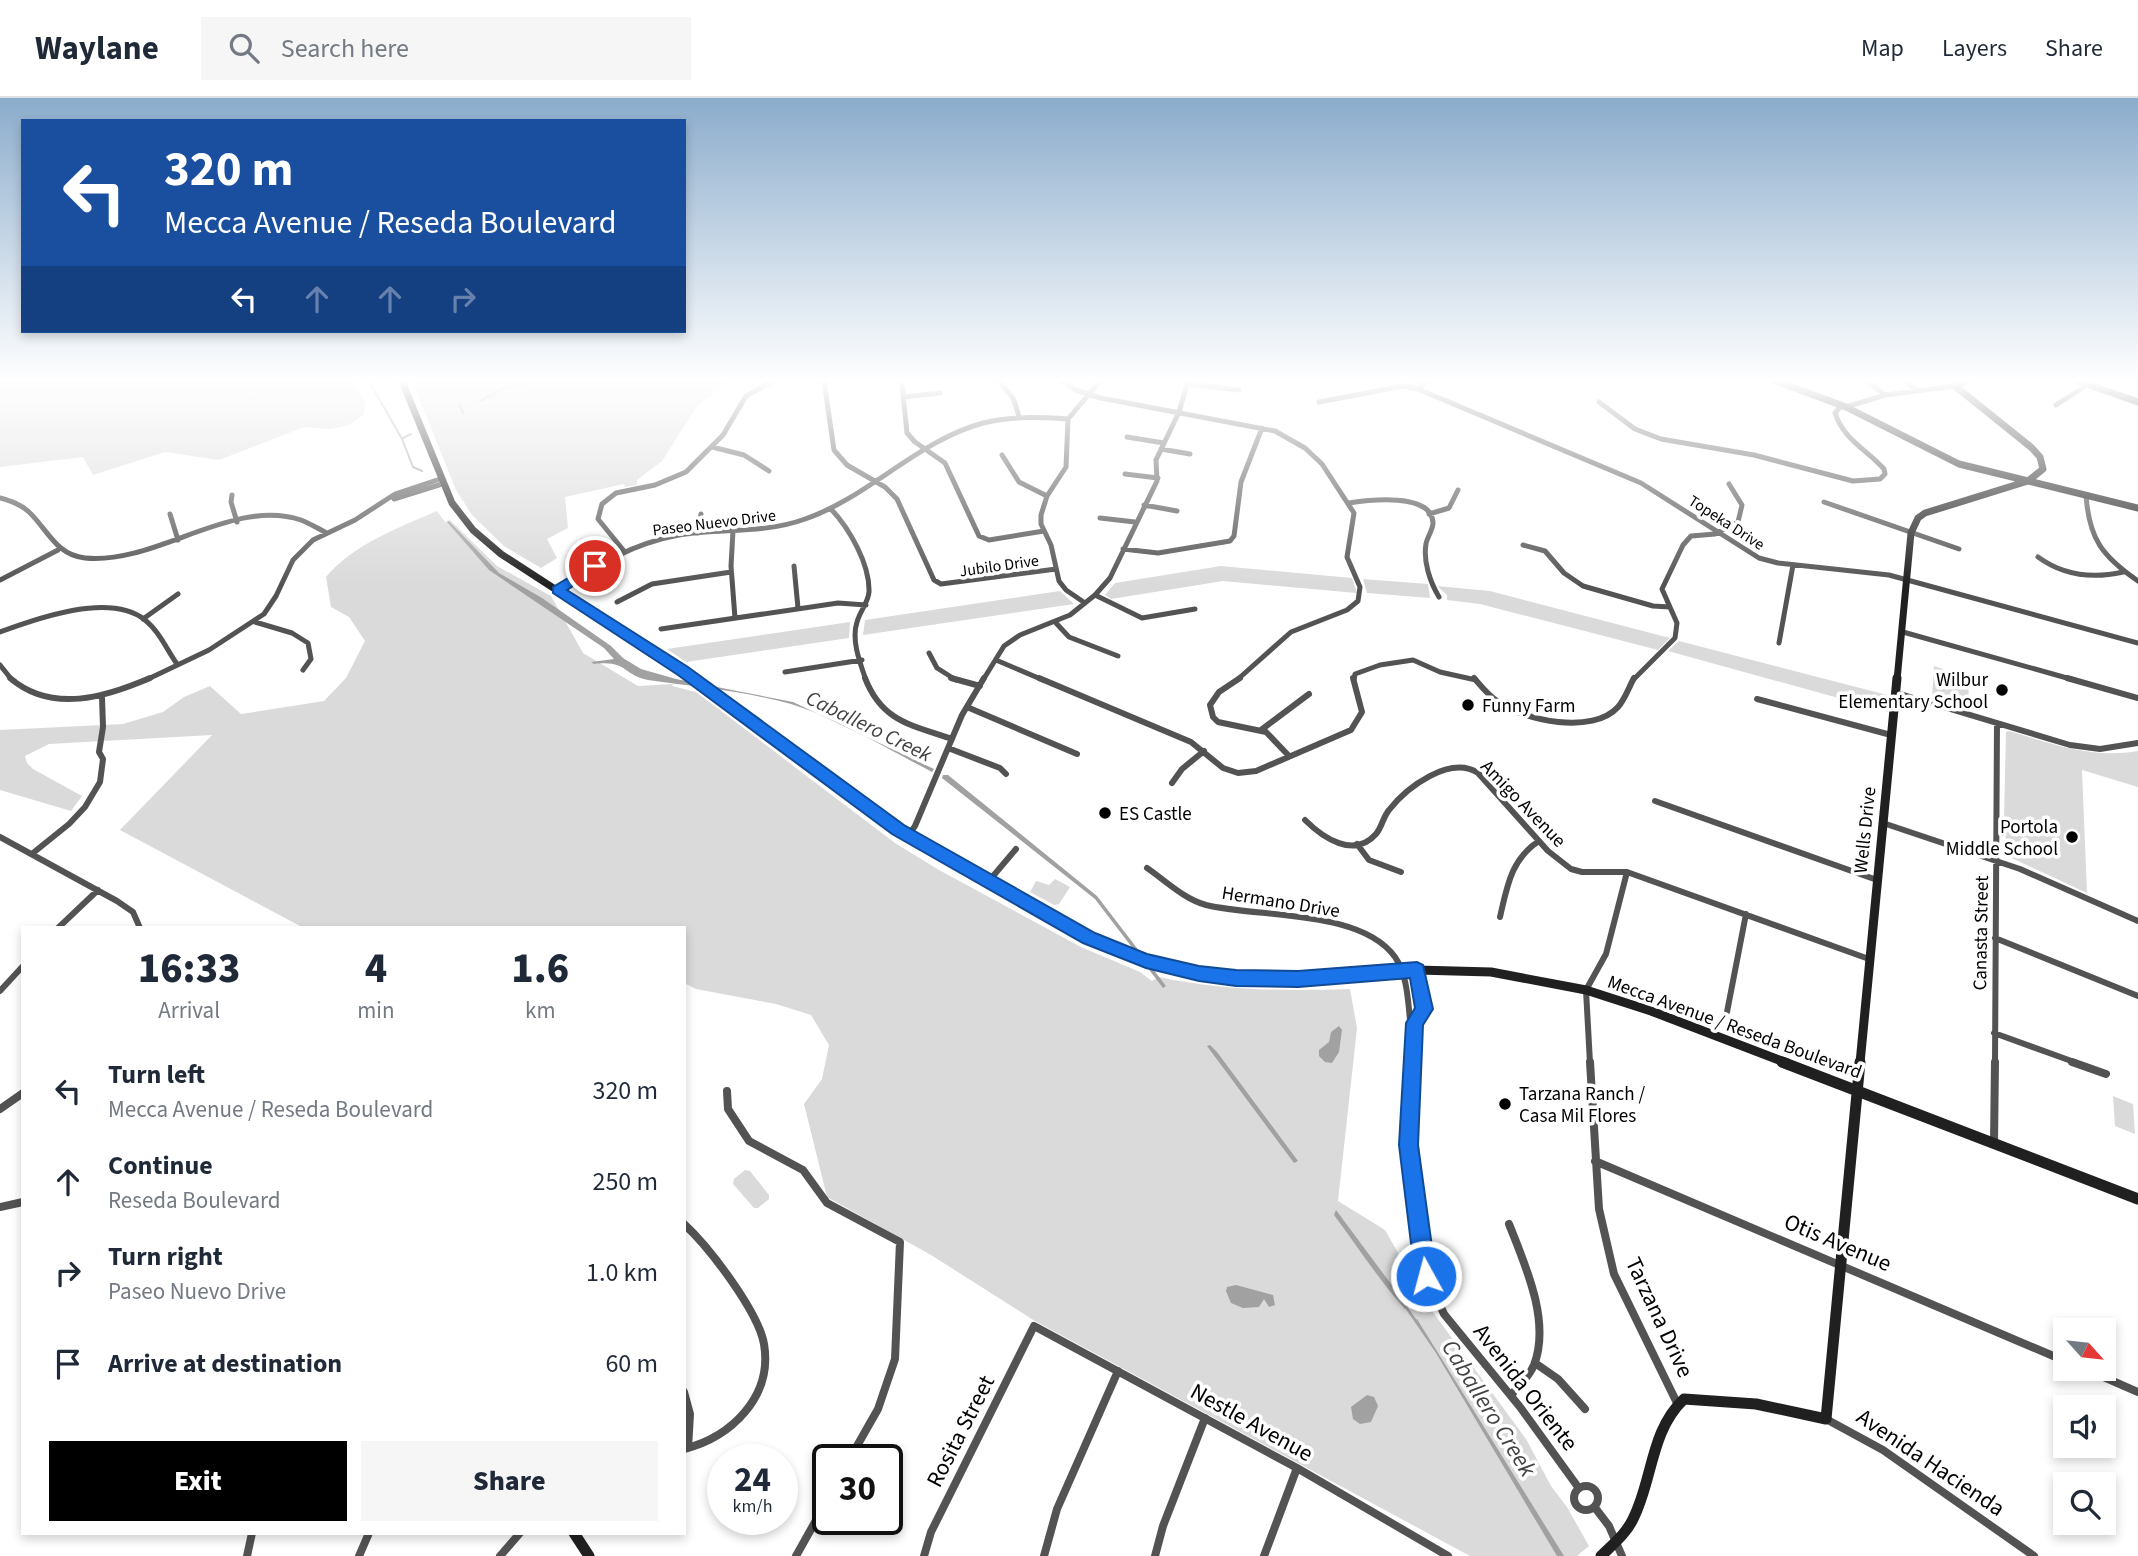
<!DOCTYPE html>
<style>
body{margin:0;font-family:"Source Sans 3",sans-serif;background:#f6f6f7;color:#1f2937;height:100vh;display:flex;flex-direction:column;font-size:26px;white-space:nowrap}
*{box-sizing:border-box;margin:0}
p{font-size:23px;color:#747a83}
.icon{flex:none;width:38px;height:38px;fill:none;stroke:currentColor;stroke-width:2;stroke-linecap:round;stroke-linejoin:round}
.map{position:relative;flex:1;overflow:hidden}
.drawer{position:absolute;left:21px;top:828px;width:665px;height:609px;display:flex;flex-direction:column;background:#fff;border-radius:0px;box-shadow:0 4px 10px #0003}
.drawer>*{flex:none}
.guide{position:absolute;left:21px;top:21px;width:665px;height:214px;border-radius:0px;box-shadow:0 4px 10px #0003;background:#1a4fa0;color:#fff;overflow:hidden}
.needle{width:46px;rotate:117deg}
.buttons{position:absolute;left:2053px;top:1220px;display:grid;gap:14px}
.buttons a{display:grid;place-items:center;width:63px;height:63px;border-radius:0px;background:#fff;box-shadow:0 4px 10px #0003;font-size:35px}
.speed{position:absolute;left:707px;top:1346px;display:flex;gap:14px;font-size:35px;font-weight:700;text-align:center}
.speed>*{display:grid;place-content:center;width:91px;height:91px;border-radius:50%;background:#fff;box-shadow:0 4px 10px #0003;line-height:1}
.speed small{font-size:18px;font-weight:400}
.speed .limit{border:4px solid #111;border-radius:10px;background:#fff;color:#111}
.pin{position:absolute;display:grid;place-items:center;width:60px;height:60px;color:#fff;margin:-30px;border:4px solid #fff;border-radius:50%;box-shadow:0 2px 7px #0007}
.me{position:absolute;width:77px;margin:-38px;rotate:353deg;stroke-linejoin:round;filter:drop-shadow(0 0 5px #0008)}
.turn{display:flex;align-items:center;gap:24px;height:147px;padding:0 28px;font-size:32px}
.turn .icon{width:91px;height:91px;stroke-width:2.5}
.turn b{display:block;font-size:49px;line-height:60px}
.lanes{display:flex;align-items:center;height:66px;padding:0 28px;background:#0003;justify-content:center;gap:35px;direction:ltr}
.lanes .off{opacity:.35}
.eta{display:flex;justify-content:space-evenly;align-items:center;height:119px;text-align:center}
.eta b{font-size:42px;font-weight:800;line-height:49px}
.button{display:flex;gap:14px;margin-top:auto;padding:14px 28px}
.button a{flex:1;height:80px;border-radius:0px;background:#000;color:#fff;font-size:28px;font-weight:800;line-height:80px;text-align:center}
.button a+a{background:#f6f6f7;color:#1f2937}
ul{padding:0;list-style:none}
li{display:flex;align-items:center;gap:21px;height:91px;padding:0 28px}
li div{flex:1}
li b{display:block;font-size:26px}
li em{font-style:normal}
header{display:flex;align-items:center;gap:42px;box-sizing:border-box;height:98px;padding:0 35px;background:#fff;border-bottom:2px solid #e0e1e3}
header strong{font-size:33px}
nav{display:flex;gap:38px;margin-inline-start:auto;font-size:24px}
.search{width:490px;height:63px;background:#f6f6f7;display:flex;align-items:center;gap:18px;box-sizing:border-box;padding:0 24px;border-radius:0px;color:#747a83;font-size:26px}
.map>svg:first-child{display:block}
.green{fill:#dadada}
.water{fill:#a1a1a1}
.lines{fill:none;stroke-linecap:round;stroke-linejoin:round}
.stream-far1{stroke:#a1a1a1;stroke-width:2}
.stream{stroke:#a1a1a1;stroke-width:2.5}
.street-far2{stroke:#535353;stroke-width:5}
.street-far1{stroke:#535353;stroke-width:6}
.street{stroke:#535353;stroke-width:8}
.secondary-far2{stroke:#202020;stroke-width:7}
.secondary-far1{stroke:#202020;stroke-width:9}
.secondary{stroke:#202020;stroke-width:11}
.route{fill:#1a73e8;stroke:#114b97;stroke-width:2}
.poi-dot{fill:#000;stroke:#fff;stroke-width:2.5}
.labels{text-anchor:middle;stroke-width:7;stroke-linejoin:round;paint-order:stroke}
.far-street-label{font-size:16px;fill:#000;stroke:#fff}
.poi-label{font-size:19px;fill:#000;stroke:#fff;text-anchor:start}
.street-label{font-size:19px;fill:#000;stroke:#fff}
.water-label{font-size:21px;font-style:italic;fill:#424242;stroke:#fff}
.near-street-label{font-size:23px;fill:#000;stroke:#fff}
.near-water-label{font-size:24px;font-style:italic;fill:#424242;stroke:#fff}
</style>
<header>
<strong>Waylane</strong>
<div class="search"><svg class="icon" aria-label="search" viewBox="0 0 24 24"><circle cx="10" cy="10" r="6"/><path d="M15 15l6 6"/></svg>Search here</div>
<nav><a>Map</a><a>Layers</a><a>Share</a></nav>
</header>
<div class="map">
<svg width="2138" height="1458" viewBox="0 0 2138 1458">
<rect width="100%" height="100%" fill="#fff"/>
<path class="green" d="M0,283H355L365,304L364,316L349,327L331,331L304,329L219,362L165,354L93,377L83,359L0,369Z
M412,283H731L697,308L662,363L637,382V387L625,389L624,386L565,399L568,430L547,441L557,460L541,470L504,448L472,417L456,392Z
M437,413L445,424L450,422L497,468L551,498L583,555L638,588L673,586L672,588L696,594L895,745L939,772L1081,849L1140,874L1152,883L1159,879C1225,893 1283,893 1350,891L1357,930L1338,1103L1385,1132L1427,1206L1526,1341L1551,1388L1567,1409L1589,1448L1577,1458H1470L1035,1223L931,1157L827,1099L804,1006L822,981L829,947L811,917L776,906L696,891L684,885V830L302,829L120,732L212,637L49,646L25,658L27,665L33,671L82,698L71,713L0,692V632L123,626L163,614L184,599L210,588L241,616L324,603L346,580L365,543L349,519L331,509L326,479C352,447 400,429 437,413Z
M1221,468L1352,480L1357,495L1223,483L1111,501L1105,497L1115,485Z
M1363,481L1428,486L1430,500L1367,495Z
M1437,488L1490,493L1670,540L1658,552L1480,506L1447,502V497Z
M1060,493L1074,506L863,537L865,522Z
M850,524L849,540L686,564L667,551Z
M1679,543L1891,598L1889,614L1668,553Z
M1934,568L1969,580L1968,609L1932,600Z
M2009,633C2053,646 2092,661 2138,653V689L2082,672L2087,795L2007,758L2004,720L2006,634Z
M1055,781L1070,789L1059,806L1054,807L1030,794L1036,783L1049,787Z
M2113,998L2133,1006L2135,1036L2115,1028Z
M745,1072L750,1073L769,1097V1101L758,1110H754L733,1086L734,1081Z"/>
<path class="water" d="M449,423L499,475L542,500L611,548L623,560L641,571L676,581L793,604L934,671L932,674C890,652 836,620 791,606C745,593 696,589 648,582C622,577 628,562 594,566L591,564L614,561L604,550L489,472L447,424Z
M943,677H948L1097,798L1166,888L1163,890L1095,801L942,680Z
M1339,928L1342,932L1339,954L1332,965L1325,964L1319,958V952L1329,944L1331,934Z
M1210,947L1217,954L1298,1063L1294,1065L1207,948Z
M1336,1112L1408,1209L1405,1211C1379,1182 1357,1148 1334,1117Z
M1236,1187L1273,1197L1275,1207L1269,1209L1264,1201L1259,1209L1243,1210L1231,1205L1226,1193L1227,1189Z
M1417,1221L1564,1458H1557L1436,1255L1414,1223Z
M1367,1297L1374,1299L1378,1308L1371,1324L1360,1326L1353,1321L1351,1309Z"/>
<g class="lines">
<path class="stream-far1" d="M369,283L402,341L413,369L422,373
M480,303L503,291L532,283
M460,307L463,315
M403,340L411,336"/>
<path class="stream" d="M1406,1209L1415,1222"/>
<path class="street-far2" d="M824,283L834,352L847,367L885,389L897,401L934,482L941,486L1056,471
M999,283L1013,300L1019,318
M1062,283L1076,292L1101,300L1275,333L1305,350L1322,366L1354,415L1347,459L1360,489L1358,503L1347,512L1291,534L1237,582
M1867,283L1885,297
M1905,283L1917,292
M1188,286L1239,292
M902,287L907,335L915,344L945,365L979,438L989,442L1044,433
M1418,291L1428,283
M903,299L940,295
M1319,304L1403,288L1418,291L1641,385L1759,460L1778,465L1889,477L2138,545
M1599,304L1635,331L1661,341L1754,357L1853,383L1880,381L1885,376L1884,371C1866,351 1844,342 1835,315L1842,307
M2056,307L2087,287
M1846,309L1885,297L1955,288
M1127,339L1164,345
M712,349L744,357L769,373
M1161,351L1190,356
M1002,357L1019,384L1047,398
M1125,376L1158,380
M232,397L231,404L237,424
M2086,397C2089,441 2102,458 2138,483
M0,400C11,403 20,406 29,414C48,432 56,457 85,460C156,467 232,399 301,422C309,425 317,430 325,434
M394,401L442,386
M1824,404L1959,451
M1349,405C1368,402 1432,394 1433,425C1433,432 1427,439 1426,446C1423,463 1430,484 1439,499
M1144,407L1177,413
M831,411C849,430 870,466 869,494C868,505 860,513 857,524C851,542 860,565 866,582
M170,416L178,442
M1429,416L1449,410L1458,392
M1100,420L1135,424
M733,433L731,468L735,520
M698,435L701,416
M1523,447L1545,453L1564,475L1583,488L1653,508L1670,509
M1123,451L1158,455L1230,443L1234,438L1241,384L1262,330
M624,453L598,421L602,406L616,395L655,387L686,374L723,337L746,298L773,283
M2038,459C2064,478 2092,481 2123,474
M794,468L798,510
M0,482L58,452
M558,492C595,468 634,445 679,437C721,430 764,436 805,421C869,399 917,343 983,325C1011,318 1040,319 1068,321
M1095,497L1142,520L1195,511
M617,504L652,486L731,474
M1085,505L1066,492L1059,483L1051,447L1041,426V417L1047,398L1066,369L1068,321L1100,283
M143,521L178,496
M255,524L292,535L308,545L311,561L303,572
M1056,525L1069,539L1118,558
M661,531L838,505L866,507
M0,534C38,520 110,494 145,522C159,533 167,552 177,566
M1903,534L2074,582
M1779,545L1793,467
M929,555L937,570L956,582
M996,562L1043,582
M0,567L12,582
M785,574L862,562
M146,582L209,552L264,516L276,498L293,462L313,442L355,422L395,396L440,381
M983,582L1004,548L1020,537L1070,517L1095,497L1110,480L1157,383L1156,362L1179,314L1188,283
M1354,582L1355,576L1380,567L1413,562L1440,574L1476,582
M1633,582L1675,540L1677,525L1662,491L1683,447L1691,438L1715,436L1738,424L1742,407L1729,386"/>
<path class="street-far1" d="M10,580C52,616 106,599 150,580
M865,580C882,624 912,627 952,641
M951,580L980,588
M1039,580L1191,644L1223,670L1238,675L1256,673L1351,632L1362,614L1353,580
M1240,580L1219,594L1210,607L1213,619L1218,624L1266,634L1289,658
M1474,580C1481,588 1488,597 1497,603C1524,623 1593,637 1618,609C1625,601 1629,589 1634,580
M2067,580L2138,600
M1897,595L2070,647L2100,651L2138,645
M1757,601L1891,637
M967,609L1077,656
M1261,632L1309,596
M948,650L1000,670L1006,676
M1172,685L1182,671L1204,653
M1655,703L1877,782
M1305,722C1323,740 1354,761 1376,736C1382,729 1383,719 1389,712C1407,689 1450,657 1478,675L1548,753L1571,771L1582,774H1627L1869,861
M1883,725L2020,771L2138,823
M908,738L915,728L962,617L984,580
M0,739L117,803L133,814L140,830
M1357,746L1369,762L1401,774
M33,755L69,726L85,709L100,684L103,661L99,654L103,629L102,599
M1147,770C1166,783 1184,801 1206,807C1259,820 1361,811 1395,859C1407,876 1408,902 1410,922L1415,925L1413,965
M988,784L1016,751
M1500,819C1507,789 1511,761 1539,743
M58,830L98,792
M1995,840L2138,898
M0,893L23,868
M1727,914L1746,816
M1415,925L1424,911L1417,872
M1994,935L2077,965
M1590,965L1586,892L1606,856L1627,774
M1995,965L1997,625"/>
<path class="street" d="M1413,964L1409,1047L1426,1178L1444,1216L1520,1309L1578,1389
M1590,964L1599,1111L1614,1176L1677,1305
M2072,964L2106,976
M727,993L728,1011L749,1043L803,1072L827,1105L900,1144L895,1261L878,1311L849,1362
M0,1011L23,995
M1994,1045L1995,964
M1595,1063L2065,1263
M0,1109L23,1104
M684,1126C709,1149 758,1213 764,1246C773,1299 731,1339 684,1351
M1509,1126C1525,1167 1551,1223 1534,1267C1529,1279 1519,1288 1511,1297
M1535,1265L1558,1281L1585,1311
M2083,1270L2138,1294
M684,1294L690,1316L688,1350
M1826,1321L1883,1352L2034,1458
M1574 1400a12 12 0 1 1 24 0a12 12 0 1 1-24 0Z
M1596,1411L1609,1428L1622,1458
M247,1458L252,1435
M359,1458L369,1435
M500,1458L520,1435
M796,1458L828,1401
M924,1458L931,1434L1034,1228L1297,1370L1448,1458
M1044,1458L1057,1411L1118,1273
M1155,1458L1163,1428L1205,1320
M1264,1458L1297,1370"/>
<path class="secondary-far2" d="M402,283L452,405L473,432L501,456L695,582
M1776,283L1846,309L1959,366L2138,410
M2078,283L2138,304
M1897,582L1911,435L1918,420L1925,415L2028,383L2043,371L2040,359L2032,350L1955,288L1966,283"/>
<path class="secondary-far1" d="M693,580L898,731L1089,840L1141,861L1219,878L1299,881L1417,872L1491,874L1586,892L1651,913L1787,965
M1860,965L1897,580"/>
<path class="secondary" d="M1782,964L2138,1101
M574,1435L589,1458
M1601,1458C1613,1446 1626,1436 1633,1421C1653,1382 1650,1333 1684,1301L1756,1306L1826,1321L1860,964"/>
</g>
<linearGradient id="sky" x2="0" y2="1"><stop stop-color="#8baccc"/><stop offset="0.58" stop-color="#fff"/><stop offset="1" stop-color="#fff" stop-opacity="0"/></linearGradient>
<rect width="2138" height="487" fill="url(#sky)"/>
<path class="route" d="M595,464L602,468L600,471L567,492L688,569L904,727L1095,835L1147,856L1199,868L1236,872L1298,873L1417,864L1423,867L1433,911L1423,927L1418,1047L1436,1178L1433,1185L1426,1188L1418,1185L1415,1178L1399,1047L1406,925L1415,910L1410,880L1298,889L1236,888L1199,883L1146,870L1083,845L892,736L678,577L553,495V489Z"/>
<g class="poi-dot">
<circle cx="2002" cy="592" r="7"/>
<circle cx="1468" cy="607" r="7"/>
<circle cx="1105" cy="715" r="7"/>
<circle cx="2072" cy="739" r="7"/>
<circle cx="1505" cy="1006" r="7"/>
</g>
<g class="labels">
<g class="far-street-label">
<text transform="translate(714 424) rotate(-7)" y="6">Paseo Nuevo Drive</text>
<text transform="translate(1727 424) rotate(33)" y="6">Topeka Drive</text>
<text transform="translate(999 467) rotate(-8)" y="6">Jubilo Drive</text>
</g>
<g class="poi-label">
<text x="1988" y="588" text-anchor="end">Wilbur<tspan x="1988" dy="22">Elementary School</tspan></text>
<text x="1482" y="614">Funny Farm</text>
<text x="1119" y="722">ES Castle</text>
<text x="2058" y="735" text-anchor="end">Portola<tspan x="2058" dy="22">Middle School</tspan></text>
<text x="1519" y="1002">Tarzana Ranch /<tspan x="1519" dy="22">Casa Mil Flores</tspan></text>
</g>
<g class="street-label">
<text transform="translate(1524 705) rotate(46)" y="7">Amigo Avenue</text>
<text transform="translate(1864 732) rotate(-84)" y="7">Wells Drive</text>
<text transform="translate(1281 803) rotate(9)" y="7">Hermano Drive</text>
<text transform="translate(1980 835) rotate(-89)" y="7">Canasta Street</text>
<text transform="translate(1735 928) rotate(20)" y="7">Mecca Avenue / Reseda Boulevard</text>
</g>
<g class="water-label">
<text transform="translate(869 628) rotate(26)" y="7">Caballero Creek</text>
</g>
<g class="near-street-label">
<text transform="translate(1838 1144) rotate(23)" y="8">Otis Avenue</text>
<text transform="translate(1660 1219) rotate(65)" y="8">Tarzana Drive</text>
<text transform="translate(1526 1289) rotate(52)" y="8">Avenida Oriente</text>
<text transform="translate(1252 1324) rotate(29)" y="8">Nestle Avenue</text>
<text transform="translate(960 1333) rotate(-63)" y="8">Rosita Street</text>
<text transform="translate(1931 1364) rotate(34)" y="8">Avenida Hacienda</text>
</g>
<g class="near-water-label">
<text transform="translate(1489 1310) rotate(58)" y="8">Caballero Creek</text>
</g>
</g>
</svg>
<div class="buttons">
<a><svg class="needle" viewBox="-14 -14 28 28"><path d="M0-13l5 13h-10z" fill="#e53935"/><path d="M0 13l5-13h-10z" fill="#747a83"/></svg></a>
<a><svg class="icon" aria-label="sound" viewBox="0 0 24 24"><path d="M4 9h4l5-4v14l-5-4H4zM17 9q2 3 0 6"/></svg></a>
<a><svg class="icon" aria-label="search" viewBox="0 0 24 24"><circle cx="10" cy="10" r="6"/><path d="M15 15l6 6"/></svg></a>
</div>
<div class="speed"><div>24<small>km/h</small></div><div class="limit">30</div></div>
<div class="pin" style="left:595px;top:468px;background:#d93025"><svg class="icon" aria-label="arrive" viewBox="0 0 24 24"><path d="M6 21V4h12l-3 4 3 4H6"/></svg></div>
<svg class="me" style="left:1426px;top:1178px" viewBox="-20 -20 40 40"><circle r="17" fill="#1a73e8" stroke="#fff" stroke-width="3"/><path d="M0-11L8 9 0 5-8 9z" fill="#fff"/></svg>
<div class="guide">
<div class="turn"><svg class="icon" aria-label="left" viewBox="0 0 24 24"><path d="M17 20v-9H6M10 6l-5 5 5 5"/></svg><div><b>320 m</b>Mecca Avenue / Reseda Boulevard</div></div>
<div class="lanes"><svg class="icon" aria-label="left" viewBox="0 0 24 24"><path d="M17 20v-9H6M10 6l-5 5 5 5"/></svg><svg class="icon off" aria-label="ahead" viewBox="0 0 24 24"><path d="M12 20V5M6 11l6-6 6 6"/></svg><svg class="icon off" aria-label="ahead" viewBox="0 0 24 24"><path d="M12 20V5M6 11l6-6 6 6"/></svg><svg class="icon off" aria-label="right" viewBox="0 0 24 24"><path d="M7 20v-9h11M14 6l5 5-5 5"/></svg></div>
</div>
<section class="drawer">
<div class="eta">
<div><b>16:33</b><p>Arrival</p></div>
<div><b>4</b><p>min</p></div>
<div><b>1.6</b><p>km</p></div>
</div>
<ul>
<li><svg class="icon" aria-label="left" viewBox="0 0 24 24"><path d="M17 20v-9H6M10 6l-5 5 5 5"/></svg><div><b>Turn left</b><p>Mecca Avenue / Reseda Boulevard</p></div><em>320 m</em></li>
<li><svg class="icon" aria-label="ahead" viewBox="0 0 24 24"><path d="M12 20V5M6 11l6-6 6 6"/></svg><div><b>Continue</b><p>Reseda Boulevard</p></div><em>250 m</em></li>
<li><svg class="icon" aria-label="right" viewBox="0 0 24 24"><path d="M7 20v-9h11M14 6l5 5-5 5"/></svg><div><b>Turn right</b><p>Paseo Nuevo Drive</p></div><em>1.0 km</em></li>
<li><svg class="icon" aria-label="arrive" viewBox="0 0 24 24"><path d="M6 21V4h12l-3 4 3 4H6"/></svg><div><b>Arrive at destination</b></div><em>60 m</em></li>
</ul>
<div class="button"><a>Exit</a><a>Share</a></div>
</section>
</div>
